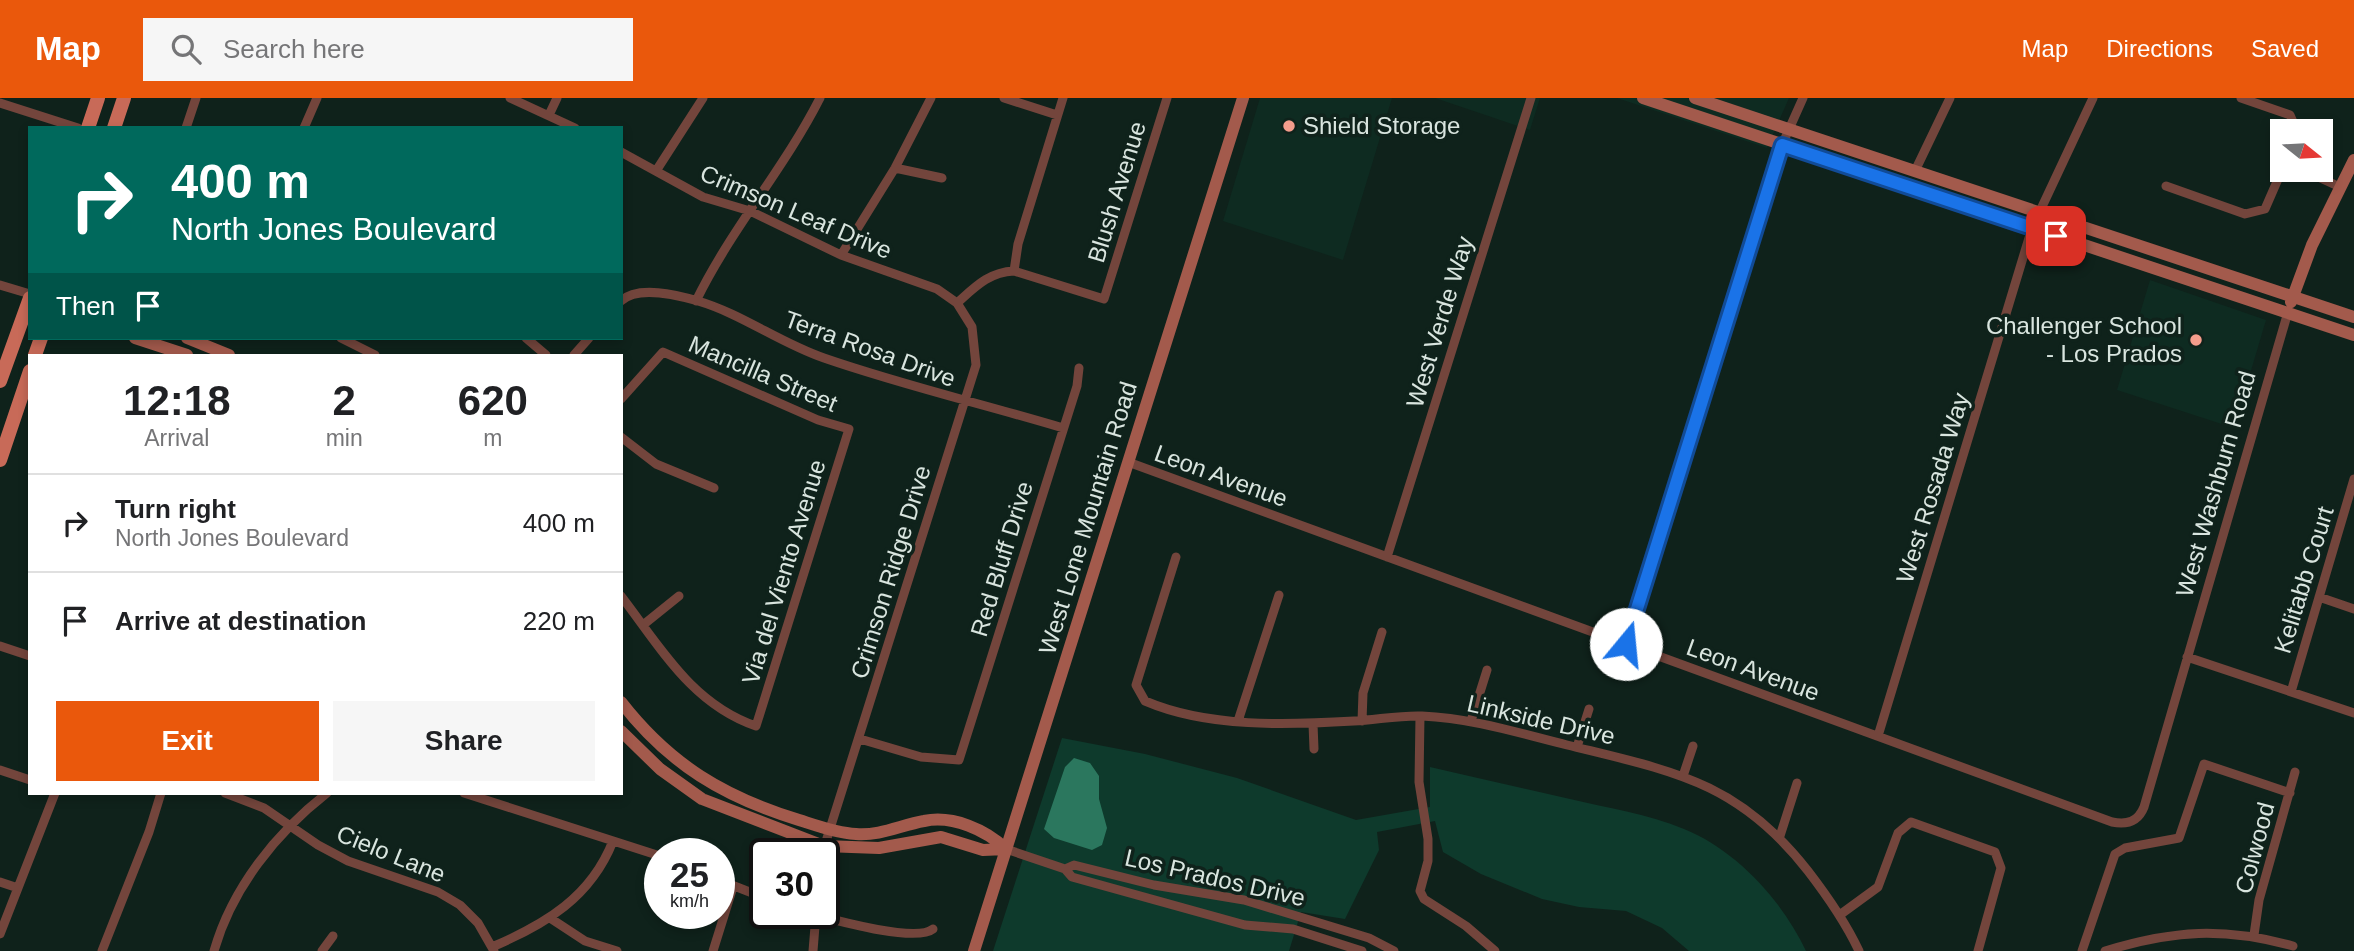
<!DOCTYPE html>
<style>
body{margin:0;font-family:Helvetica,sans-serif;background:#f6f6f6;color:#202124;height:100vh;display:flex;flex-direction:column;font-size:26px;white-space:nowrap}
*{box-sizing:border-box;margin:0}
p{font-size:23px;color:#757577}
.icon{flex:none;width:38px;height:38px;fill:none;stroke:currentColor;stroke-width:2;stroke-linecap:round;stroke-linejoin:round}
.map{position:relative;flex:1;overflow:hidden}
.panel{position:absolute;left:28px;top:256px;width:595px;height:441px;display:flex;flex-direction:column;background:#fff;border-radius:0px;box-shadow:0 4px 10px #0003}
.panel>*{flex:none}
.banner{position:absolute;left:28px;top:28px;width:595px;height:214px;border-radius:0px;box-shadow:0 4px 10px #0003;background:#00695c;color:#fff;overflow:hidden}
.needle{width:46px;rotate:108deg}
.buttons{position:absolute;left:2270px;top:21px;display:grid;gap:14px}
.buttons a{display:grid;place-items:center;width:63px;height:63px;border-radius:0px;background:#fff;box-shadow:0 4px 10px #0003;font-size:35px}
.speed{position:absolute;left:644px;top:740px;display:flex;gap:14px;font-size:35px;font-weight:700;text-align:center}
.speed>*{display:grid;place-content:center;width:91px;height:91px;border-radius:50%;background:#fff;box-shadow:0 4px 10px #0003;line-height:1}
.speed small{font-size:18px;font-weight:400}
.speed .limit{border:4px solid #111;border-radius:10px;background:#fff;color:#111}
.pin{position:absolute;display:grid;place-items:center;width:60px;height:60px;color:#fff;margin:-30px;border-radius:14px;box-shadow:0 4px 10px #0006}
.me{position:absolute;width:77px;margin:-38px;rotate:17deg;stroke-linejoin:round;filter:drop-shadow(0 0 5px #0008)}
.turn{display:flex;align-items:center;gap:24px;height:147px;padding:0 28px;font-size:32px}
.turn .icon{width:91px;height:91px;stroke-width:2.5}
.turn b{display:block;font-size:49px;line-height:60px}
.then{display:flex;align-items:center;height:66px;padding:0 28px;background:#0003;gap:14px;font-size:26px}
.eta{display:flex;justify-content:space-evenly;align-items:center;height:119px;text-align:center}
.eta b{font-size:42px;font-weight:800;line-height:49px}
.action{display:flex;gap:14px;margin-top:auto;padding:14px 28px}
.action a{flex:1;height:80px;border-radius:0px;background:#ea580c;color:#fff;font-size:28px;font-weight:800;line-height:80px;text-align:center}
.action a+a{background:#f6f6f6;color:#202124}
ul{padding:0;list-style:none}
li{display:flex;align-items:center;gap:21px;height:98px;padding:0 28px;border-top:2px solid #e0e0e0}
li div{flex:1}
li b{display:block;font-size:26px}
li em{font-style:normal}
header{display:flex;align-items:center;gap:42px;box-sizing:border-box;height:98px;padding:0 35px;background:#ea580c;color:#fff}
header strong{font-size:33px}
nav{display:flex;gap:38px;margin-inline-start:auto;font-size:24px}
.search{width:490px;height:63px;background:#f6f6f6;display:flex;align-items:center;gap:18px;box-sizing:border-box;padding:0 24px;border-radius:0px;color:#757577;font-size:26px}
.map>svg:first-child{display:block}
.built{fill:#0e2b21}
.green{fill:#0e3a2c}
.water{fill:#2b775e}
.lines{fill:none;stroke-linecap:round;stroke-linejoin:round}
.street{stroke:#73453c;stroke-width:9}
.secondary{stroke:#a35a4c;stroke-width:12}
.primary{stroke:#c86a58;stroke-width:14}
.route-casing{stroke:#114b97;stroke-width:18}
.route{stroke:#1a73e8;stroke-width:12}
.poi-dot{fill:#f49d8c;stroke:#0f221b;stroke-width:2.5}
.labels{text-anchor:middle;stroke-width:7;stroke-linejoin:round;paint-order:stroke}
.poi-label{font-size:24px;fill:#d9e5df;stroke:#0f221b;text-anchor:start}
.street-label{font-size:24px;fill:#d9e5df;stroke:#0f221b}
</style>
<header>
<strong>Map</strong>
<div class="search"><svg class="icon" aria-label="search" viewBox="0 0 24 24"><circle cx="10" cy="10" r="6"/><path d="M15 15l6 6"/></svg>Search here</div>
<nav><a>Map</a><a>Directions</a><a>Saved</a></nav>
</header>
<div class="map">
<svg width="2354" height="853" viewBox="0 0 2354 853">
<rect width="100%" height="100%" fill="#0f221b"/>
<path class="built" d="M1260,0H1392L1343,162L1223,123Z
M1435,0H1540L1530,32Z
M1617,0H1789L1767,50Z
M2150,182L2266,222L2234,330L2117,292Z"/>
<path class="green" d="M1062,640L1145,656L1237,680L1356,722L1430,709V669C1476,680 1523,690 1570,701C1608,710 1648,716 1684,731C1736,752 1782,802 1806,853H1689L1662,830L1626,813L1579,809L1542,801L1481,776L1443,754L1435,723L1377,734L1379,752L1345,821L1301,814L1289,853H993Z"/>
<path class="water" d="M1074,660L1090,665L1099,678V701L1107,730L1102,747L1092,752L1054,740L1044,731L1065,669Z"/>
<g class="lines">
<path class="street" d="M510,0L575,30
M1004,0L1057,17
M2241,0L2290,17L2297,33
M0,5L78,30
M549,17L557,0
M186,30L196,0
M304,30L317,0
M621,54L703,99L750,113L841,157L937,191L957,205L972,229L976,267L822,756
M895,70L942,80
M2303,72L2340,89
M656,73L703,0
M1915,73L1950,0
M2166,88L2245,116L2265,111L2282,72
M841,157L895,70L931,0
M1014,173L1018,146L1063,0
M0,187L30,196
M621,203C638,187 677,197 698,203C742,216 780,245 824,260C902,287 983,306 1063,330
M696,203C731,131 784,71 820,0
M957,205C975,189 989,174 1014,173L1104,201L1167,0
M341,240L375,257
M526,240L546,257
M574,257L589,240
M621,301L663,254L818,322L849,331L756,628C692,606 661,550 621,498
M621,339L656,366L714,390
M1128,364L2112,724C2127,727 2138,724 2144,709L2288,214
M1176,459L1136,587L1145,603C1208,630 1287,627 1354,623C1376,622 1400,617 1422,618C1471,620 1519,635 1567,647C1672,673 1738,683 1808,773C1828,799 1845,823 1859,853
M1387,459L1531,0
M2319,499L2354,511
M643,527L679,498
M1626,546L1782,47L1803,0
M0,548L30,558
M2187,559L2354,615
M2291,594L2354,381
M1420,618L1419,684L1428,741V763L1420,793L1424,801L1466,828L1495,853
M1238,623L1279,497
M1362,623L1363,595L1382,534
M1471,623L1487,572
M1313,626L1314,651
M1878,638L2032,130L2093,0
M860,641L921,659L959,662L1077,288L1079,270
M1577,649L1589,611
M0,672L30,682
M1683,678L1693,648
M225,695L264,710L318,747L348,763L438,794L460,807L478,825L494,853
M464,695L660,758
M1780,738L1797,685
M1006,751L1065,771L1072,779L1245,827L1293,831L1362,853
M1065,771L1074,767L1154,787L1244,802L1369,840L1394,853
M719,782L765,800
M0,784L18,790
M812,816C835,822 916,845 933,831
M1841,816L1878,789L1898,735L1911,724L1995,754L2001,770L1978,853
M550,820L585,843L617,853
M0,836L55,695
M2254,837L2259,802L2295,674
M492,849C546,826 591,799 613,743
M102,853L149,734L161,695
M214,853C232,790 276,735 327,695
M322,853L333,838
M713,853L733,789
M813,853L816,816
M2082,853L2115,756L2125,750L2179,740L2204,666L2290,695
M2105,853C2174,832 2223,829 2293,848"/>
<path class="secondary" d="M1643,0L2354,237
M1695,0L2354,219
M2291,204L2312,147L2354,62
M135,240L187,257
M187,240L229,257
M621,604C670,667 724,699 799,722C818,728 837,735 856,736C880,738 901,727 924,723C953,717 986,732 1006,751
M621,633L660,671L702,701L824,748L879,750L941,739L983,752L1006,751
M974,853L1243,0"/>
<path class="primary" d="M88,30L98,0
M114,30L124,0
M35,257L41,240
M0,283L30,200
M0,362L30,273"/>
</g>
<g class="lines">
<defs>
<path id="route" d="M1626,546L1782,47L2056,138"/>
</defs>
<use href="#route" class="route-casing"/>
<use href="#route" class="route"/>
</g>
<g class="poi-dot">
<circle cx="1289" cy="28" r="7"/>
<circle cx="2196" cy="242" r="7"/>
</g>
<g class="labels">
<g class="poi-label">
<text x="1303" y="36">Shield Storage</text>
<text x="2182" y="236" text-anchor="end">Challenger School<tspan x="2182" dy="28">- Los Prados</tspan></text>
</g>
<g class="street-label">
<text transform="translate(1117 94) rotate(-73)" y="8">Blush Avenue</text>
<text transform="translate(796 114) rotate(23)" y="8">Crimson Leaf Drive</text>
<text transform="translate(1440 224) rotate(-73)" y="8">West Verde Way</text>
<text transform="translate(870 251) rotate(20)" y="8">Terra Rosa Drive</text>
<text transform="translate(763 276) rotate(23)" y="8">Mancilla Street</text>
<text transform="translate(1221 378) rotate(20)" y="8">Leon Avenue</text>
<text transform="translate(2216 386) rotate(-74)" y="8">West Washburn Road</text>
<text transform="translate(1933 390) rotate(-73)" y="8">West Rosada Way</text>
<text transform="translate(1088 420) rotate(-73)" y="8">West Lone Mountain Road</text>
<text transform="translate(1002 461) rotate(-73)" y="8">Red Bluff Drive</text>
<text transform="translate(784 474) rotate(-73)" y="8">Via del Viento Avenue</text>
<text transform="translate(891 474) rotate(-73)" y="8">Crimson Ridge Drive</text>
<text transform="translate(2304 482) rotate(-73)" y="8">Kelitabb Court</text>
<text transform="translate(1753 572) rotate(20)" y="8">Leon Avenue</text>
<text transform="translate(1541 622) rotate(13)" y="8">Linkside Drive</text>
<text transform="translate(2255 750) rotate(-75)" y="8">Colwood</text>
<text transform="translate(391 756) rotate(22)" y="8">Cielo Lane</text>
<text transform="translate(1215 780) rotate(13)" y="8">Los Prados Drive</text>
</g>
</g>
</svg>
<div class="buttons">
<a><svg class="needle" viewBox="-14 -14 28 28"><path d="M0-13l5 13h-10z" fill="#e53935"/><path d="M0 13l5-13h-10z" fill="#757577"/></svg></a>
</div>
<div class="speed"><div>25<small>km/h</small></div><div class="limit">30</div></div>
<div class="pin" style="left:2056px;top:138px;background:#d93025"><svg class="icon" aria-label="arrive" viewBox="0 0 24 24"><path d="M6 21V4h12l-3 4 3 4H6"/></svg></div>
<svg class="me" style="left:1626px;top:546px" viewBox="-20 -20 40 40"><circle r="19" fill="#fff"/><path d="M0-13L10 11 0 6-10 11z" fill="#1a73e8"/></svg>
<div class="banner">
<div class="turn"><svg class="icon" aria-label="right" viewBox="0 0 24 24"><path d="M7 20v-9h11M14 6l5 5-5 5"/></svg><div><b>400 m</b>North Jones Boulevard</div></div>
<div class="then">Then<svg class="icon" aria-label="arrive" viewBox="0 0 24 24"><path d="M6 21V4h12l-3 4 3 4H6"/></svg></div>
</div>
<section class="panel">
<div class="eta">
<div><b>12:18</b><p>Arrival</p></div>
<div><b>2</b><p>min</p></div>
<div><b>620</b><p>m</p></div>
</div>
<ul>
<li><svg class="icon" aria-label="right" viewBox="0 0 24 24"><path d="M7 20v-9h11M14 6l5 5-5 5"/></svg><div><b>Turn right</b><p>North Jones Boulevard</p></div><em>400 m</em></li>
<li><svg class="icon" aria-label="arrive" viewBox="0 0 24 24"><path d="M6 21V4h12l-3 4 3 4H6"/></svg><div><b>Arrive at destination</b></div><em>220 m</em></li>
</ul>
<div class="action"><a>Exit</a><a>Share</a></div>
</section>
</div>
